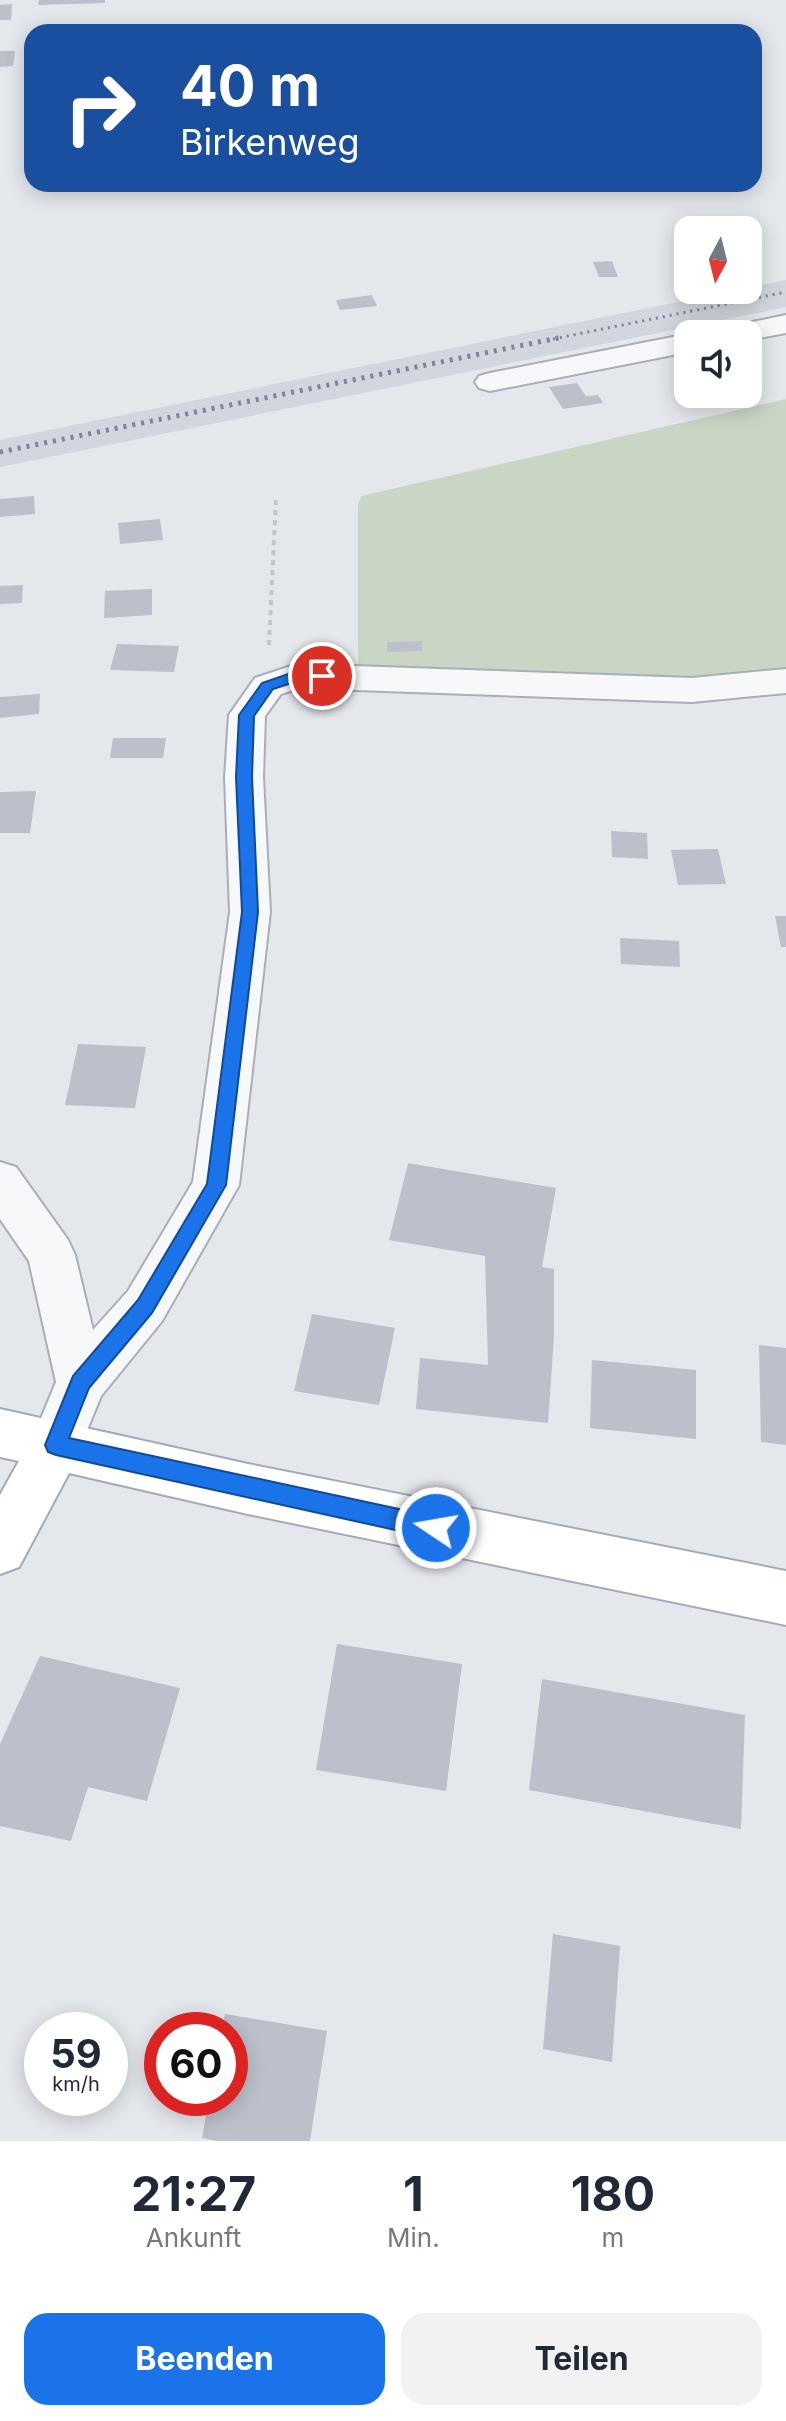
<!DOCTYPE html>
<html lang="de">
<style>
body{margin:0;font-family:Inter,sans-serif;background:#f2f2f3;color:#1f2937;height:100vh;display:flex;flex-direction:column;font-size:30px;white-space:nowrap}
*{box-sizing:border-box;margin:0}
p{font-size:26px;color:#747a83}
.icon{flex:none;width:44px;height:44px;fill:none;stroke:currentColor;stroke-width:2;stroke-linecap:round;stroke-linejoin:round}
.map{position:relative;height:2141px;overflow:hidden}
.details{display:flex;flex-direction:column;background:#fff;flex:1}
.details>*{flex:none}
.banner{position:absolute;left:24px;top:24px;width:738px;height:168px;border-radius:24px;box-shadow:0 4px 20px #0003;background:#1a4fa0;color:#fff;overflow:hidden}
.needle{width:52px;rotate:187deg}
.buttons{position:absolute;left:674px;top:216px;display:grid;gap:16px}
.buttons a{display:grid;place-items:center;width:88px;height:88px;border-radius:16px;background:#fff;box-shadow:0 4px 20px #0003;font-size:40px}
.speed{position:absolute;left:24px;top:2012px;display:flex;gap:16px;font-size:40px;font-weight:700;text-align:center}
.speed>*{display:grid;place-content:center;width:104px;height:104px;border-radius:50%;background:#fff;box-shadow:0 4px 20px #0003;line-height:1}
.speed small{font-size:20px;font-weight:400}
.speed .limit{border:12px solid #d22;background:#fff;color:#111}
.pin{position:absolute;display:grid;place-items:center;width:68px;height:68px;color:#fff;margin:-34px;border:4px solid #fff;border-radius:50%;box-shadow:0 2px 8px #0007}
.me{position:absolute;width:88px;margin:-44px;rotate:282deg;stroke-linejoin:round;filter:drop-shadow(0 0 6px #0008)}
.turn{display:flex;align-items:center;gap:28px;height:168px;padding:0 24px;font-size:36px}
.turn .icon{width:104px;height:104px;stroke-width:2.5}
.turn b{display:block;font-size:56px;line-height:68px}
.eta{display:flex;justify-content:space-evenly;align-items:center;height:136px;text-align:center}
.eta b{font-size:48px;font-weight:700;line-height:56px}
.cta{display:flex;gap:16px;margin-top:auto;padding:16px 24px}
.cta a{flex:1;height:92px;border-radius:24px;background:#1a73e8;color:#fff;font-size:32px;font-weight:700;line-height:92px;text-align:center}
.cta a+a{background:#f2f2f3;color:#1f2937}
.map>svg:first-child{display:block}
.built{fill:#d2d6de}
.green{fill:#c9d6c5}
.building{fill:#bbc0ca}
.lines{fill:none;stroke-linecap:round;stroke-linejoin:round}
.minor-casing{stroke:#a9aeb7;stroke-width:4}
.major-casing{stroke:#a3abb8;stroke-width:4}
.path{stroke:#c2c5cb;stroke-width:4;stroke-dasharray:5 5;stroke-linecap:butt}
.minor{fill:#f7f8fa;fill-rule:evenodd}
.major{fill:#fff;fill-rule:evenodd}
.rail-far1{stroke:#7d8696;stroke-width:3;stroke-dasharray:2 5;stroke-linecap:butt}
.rail{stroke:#7d8696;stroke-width:5;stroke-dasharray:3 6;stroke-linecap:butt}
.route{fill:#1a73e8;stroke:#114b97;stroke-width:2}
</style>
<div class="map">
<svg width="786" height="2141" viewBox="0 0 786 2141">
<rect width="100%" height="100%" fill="#e4e7ec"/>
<path class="built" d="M786,280V307L0,467V440Z"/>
<path class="green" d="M786,399V673L683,682L358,668V505L361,496Z"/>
<path class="building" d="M39,0H105V3L38,5Z
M12,4L11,20H0V5Z
M0,51H15L13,66L0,67Z
M612,261L618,277H599L593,262Z
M372,295L377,306L340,310L336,300Z
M577,383L586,396L598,395L603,403L563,409L549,387Z
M34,496L35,514L0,517V499Z
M160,519L163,540L120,544L118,523Z
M23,585L22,603L0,604V586Z
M152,589V615L104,618L105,591Z
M422,641V651L387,652V642Z
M117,644L179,646L174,672L110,670Z
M40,694L39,714L0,718V697Z
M113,738H166L163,758H110Z
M36,791L30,833H0V792Z
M611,831L647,833L648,859L612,857Z
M718,849L726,884L678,885L671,850Z
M775,916H786V947H781Z
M620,938L679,941L680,967L621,964Z
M78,1044L146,1047L135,1108L65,1105Z
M408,1163L556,1188L542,1267L554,1269V1336L548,1423L416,1409L420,1358L488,1365L485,1256L389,1240Z
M312,1314L395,1328L379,1405L294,1391Z
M759,1345L786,1348V1445L761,1442Z
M592,1360L696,1370V1439L590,1428Z
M337,1644L462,1664L446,1791L316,1770Z
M40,1656L180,1688L147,1801L88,1787L71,1841L0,1826V1744Z
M542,1679L745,1715L741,1829L529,1790Z
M553,1934L620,1946L612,2062L543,2049Z
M225,2014L327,2031L310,2141H218L202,2138L209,2098H230V2030H222Z"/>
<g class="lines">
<defs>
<path id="minor" d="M786,315V333L748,340V334H720L724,328Z
M688,334V352L490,391L479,388L475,382L479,376L490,373Z
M297,664L692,678L786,669V693L692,702L300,688L281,694L265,716L263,777L270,912L239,1185L162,1321L101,1396L74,1462L56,1469L38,1462L30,1445L56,1382L29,1261L0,1219V1162L16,1167L68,1240L75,1255L93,1330L128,1291L193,1182L230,912L225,777L229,715L255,678Z"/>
<path id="major" d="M0,1409L248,1464L786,1571V1625L248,1514L69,1473L19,1567L0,1574V1495L19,1461L0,1457Z"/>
</defs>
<use href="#minor" class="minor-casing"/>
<use href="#major" class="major-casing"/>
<path class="path" d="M269,645L276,498"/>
<use href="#minor" class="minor"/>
<use href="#major" class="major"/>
<path class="rail-far1" d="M553,339L786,292"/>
<path class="rail" d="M0,452L563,337"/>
</g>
<path class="route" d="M297,671H322L330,676L322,681H298L273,689L254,716L252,777L258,912L226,1185L152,1313L89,1388L69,1438L436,1517L444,1521L447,1528L444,1536L436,1539L56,1455L48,1452L45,1445L73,1376L138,1300L207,1184L242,912L236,777L239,715L262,683Z"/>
</svg>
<div class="buttons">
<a><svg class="needle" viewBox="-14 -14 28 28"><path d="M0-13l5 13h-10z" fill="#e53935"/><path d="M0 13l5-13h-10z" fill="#747a83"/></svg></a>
<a><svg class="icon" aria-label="sound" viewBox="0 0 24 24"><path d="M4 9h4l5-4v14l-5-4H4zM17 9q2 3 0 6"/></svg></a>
</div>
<div class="speed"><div>59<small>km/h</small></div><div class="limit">60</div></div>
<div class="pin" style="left:322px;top:676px;background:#d93025"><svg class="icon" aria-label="arrive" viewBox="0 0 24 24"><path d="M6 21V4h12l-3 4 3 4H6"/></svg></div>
<svg class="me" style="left:436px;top:1528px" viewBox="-20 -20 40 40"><circle r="17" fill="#1a73e8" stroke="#fff" stroke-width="3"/><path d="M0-11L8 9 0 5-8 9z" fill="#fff"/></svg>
<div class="banner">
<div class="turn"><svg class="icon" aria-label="right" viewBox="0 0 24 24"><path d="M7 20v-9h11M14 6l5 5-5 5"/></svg><div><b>40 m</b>Birkenweg</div></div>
</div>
</div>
<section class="details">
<div class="eta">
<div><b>21:27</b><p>Ankunft</p></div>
<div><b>1</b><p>Min.</p></div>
<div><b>180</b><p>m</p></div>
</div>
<div class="cta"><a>Beenden</a><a>Teilen</a></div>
</section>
